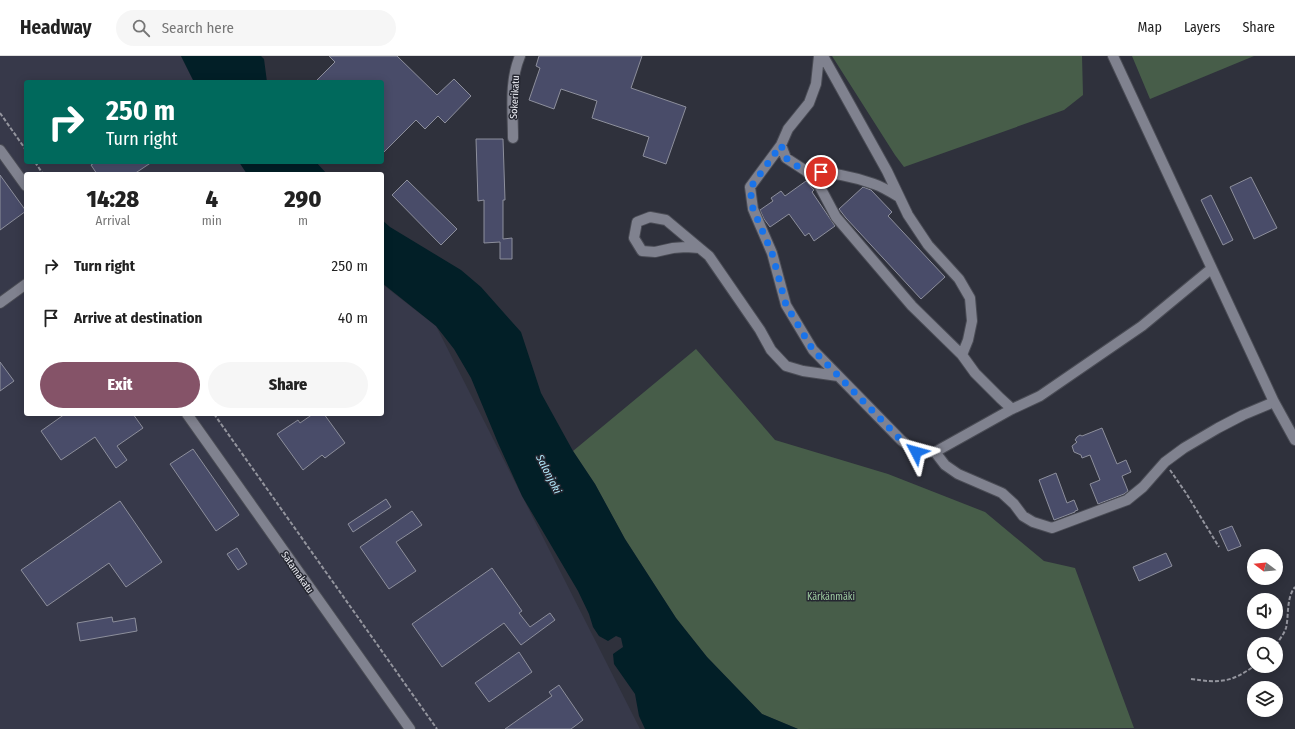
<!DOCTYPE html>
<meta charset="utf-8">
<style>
body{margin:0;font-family:"Fira Sans Condensed",sans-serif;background:#f6f6f6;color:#222;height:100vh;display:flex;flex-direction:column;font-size:15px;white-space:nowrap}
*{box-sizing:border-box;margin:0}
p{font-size:13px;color:#767676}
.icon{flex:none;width:22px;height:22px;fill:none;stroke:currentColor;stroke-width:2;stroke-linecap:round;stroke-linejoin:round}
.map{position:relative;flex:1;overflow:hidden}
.drawer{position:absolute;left:24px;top:116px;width:360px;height:244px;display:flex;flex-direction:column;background:#fff;border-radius:4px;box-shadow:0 2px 10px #0003}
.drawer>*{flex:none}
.banner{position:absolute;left:24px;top:24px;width:360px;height:84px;border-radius:4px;box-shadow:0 2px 10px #0003;background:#00695c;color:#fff;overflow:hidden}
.needle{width:26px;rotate:286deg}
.fabs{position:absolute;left:1247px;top:493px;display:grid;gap:8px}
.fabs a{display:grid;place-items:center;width:36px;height:36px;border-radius:50%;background:#fff;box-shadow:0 2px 10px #0003;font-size:20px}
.pin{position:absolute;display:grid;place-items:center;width:34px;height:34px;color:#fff;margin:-17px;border:2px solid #fff;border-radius:50%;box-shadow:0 1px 4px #0007}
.me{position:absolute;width:44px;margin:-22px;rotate:309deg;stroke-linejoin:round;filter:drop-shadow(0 0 3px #0008)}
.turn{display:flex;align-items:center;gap:14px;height:84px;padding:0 16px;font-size:18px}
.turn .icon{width:52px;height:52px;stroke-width:2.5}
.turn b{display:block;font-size:28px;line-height:34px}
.eta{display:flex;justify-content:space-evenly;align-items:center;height:68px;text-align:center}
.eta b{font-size:24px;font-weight:800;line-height:28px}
.button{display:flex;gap:8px;margin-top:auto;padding:8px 16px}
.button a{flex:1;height:46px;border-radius:24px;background:#855368;color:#fff;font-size:16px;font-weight:800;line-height:46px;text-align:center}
.button a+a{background:#f6f6f6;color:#222}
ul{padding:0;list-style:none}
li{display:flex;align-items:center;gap:12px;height:52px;padding:0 16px}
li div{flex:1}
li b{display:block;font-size:15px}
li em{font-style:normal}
header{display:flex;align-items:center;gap:24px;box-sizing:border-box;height:56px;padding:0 20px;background:#fff;border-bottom:1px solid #e0e0e0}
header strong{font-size:19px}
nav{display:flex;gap:22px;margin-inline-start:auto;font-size:14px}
.search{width:280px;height:36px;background:#f6f6f6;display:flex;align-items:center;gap:10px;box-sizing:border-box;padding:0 14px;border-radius:22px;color:#767676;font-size:15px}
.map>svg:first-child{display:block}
.built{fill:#37394a}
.green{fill:#475d49}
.water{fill:#021f27}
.building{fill:#494c69;stroke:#8d8f9c}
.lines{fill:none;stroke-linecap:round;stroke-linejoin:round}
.minor-casing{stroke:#4a4c55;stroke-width:12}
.path{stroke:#94959e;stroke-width:2;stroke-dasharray:4 2;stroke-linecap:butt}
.minor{stroke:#80828f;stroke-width:10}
.route{stroke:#1a73e8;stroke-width:7;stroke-dasharray:0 12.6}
.labels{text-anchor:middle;stroke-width:3;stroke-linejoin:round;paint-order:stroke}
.street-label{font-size:10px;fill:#edeef5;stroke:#252731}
.park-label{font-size:10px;fill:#a0cea2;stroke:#252731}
.water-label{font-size:11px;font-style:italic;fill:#b2eafc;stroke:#252731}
</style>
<header>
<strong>Headway</strong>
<div class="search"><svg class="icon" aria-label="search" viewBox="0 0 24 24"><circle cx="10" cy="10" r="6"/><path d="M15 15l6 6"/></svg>Search here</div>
<nav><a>Map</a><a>Layers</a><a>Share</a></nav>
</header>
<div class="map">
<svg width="1295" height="673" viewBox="0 0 1295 673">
<rect width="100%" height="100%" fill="#2f313c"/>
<path class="built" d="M0,0H181L194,26H26V106H239L247,118H26V358H382V228L436,270L640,673H0Z"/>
<path class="green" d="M832,0H1082L1083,39L1064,54L904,111L895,99Z
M1132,0H1254L1150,43Z
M696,293L775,384L888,418L985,456L1044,505L1075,512L1134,672L798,673L762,658L707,601L676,562L625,483L595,428L573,395Z"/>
<path class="water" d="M181,0H261L264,3L267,26H194Z
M239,106H316L327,118H247Z
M382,164L390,171L461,214L481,231L521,276L541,337L573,395L595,428L625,483L676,562L707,601L762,658L798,673H645L639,660L635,638L614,608L613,598L623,591L621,582L616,580L608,585L599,580L593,571L589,558L578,535L522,440L498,387L471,322L454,293L436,270L382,227Z"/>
<path class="building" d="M329,0H397L437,39L454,23L471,40L445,67L438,60L425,73L416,64L382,98V26H315L335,6Z
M539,0H642L631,32L686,51L666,108L643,100L649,81L592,62L597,45L561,33L554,53L529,44L540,12L536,10Z
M476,83H503L505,144H503V183L512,182V203H500V186L484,187V144L478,145Z
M96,106H152L134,118H97L91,109Z
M0,119L26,155L0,174Z
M1251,121L1277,172L1254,183L1230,131Z
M407,124L457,173L441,189L392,139Z
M806,125L814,134L812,136L835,170L814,185L809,177L805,180L789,158L770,171L764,163L760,154L773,145L771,142L781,135L785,140Z
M863,131L871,134L892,156L888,160L945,221L921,243L846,162L839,153Z
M1211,139L1233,184L1223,189L1201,144Z
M0,306L14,325L0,335Z
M65,358H133L143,372L117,390L127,404L116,412L95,381L61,404L41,375Z
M313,358H324L345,387L325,402L322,399L303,414L277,378L298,364L300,367Z
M1102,372L1117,408L1126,404L1131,416L1122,420L1128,435L1124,438L1098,448L1090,428L1100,424L1090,399L1082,402L1081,399L1074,396L1072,390L1077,386L1075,384L1077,381L1080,379L1082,380Z
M193,393L239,459L216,475L170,408Z
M1056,417L1067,447L1074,444L1078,454L1075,455V456L1054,464L1039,424Z
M386,443L391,451L353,476L348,468Z
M120,445L162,506L126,531L109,507L47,550L21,514Z
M412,455L422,469L396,486L416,515L389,533L360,491Z
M1232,470L1241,490L1228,495L1219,475Z
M237,492L247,508L238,514L227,498Z
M1166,497L1172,510L1139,525L1133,511Z
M492,512L522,555L519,557L530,571L550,557L555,564L521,589L504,567L442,611L412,568Z
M112,561L113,566L135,562L137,575L80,585L77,567Z
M519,596L532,616L489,646L475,627Z
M559,629L583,664L571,673H505L552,640L549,636Z"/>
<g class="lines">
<defs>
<path id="minor" d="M819,0L816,28L809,47L788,73L781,89L750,131L753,153L772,197L786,249L813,294L901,384L916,396H935L1012,353L1040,340L1142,270L1211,213
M823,0L887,115L908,159L928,189L959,223L970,242L972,265L968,284L962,299
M1113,0L1274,346L1295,384
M513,82C513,55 509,26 520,0
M781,89L786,102L806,115L820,131L836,161L912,250L962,299L975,317L1000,342L1012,353
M0,94L26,130
M806,115C828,116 852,120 874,128C883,131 891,136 899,141
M699,192L686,191L673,192L655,196L642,195L634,182L637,166L650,161L666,164L709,200L760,274L771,294L786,310L803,315L838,320
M0,247L26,228
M187,358L410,673
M935,396L945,409L958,418L1002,437L1014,448L1023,460L1033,466L1052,472L1127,444L1143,431L1165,406L1184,392L1218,372L1243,359L1274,346"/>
</defs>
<use href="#minor" class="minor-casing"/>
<path class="path" d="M0,57L26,94
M35,106L43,118
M214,358L437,673
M1170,414L1186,437L1219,491
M1276,589C1279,584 1284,578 1286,572C1289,560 1286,542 1295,531
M1191,623C1219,627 1231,627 1254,610"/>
<use href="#minor" class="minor"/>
</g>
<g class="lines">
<path class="route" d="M821,116L806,115L797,110L786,102L781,89L750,132L753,153L772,197L786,249L813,294L901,384L916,396"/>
</g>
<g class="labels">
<g class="street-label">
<text transform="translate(514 41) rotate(-87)" y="4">Sokerikatu</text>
<text transform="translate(298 516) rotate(55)" y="4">Satamakatu</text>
</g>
<g class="park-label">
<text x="831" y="544">Kärkänmäki</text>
</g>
<g class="water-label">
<text transform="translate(549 418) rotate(63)" y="4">Salonjoki</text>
</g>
</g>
</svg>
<div class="fabs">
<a><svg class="needle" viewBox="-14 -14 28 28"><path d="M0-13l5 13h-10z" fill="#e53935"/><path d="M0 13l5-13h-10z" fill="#767676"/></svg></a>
<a><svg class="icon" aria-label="sound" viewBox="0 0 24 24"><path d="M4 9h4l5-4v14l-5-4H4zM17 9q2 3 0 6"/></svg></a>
<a><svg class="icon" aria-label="search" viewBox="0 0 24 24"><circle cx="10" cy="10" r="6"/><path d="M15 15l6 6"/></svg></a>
<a><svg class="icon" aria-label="layers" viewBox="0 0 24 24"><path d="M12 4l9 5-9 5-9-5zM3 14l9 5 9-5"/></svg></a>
</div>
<div class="pin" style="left:821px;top:116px;background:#d93025"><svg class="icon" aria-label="arrive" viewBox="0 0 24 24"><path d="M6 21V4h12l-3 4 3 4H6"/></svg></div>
<svg class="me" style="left:916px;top:396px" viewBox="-20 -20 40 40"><path d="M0-17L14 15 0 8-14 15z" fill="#1a73e8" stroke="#fff" stroke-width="4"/></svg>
<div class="banner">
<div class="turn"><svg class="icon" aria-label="right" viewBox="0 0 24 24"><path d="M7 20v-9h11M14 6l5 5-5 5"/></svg><div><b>250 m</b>Turn right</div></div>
</div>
<section class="drawer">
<div class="eta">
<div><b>14:28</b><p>Arrival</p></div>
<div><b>4</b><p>min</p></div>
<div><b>290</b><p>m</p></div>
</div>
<ul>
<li><svg class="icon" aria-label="right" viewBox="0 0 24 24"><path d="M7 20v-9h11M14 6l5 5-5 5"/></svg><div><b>Turn right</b></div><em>250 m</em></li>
<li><svg class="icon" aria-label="arrive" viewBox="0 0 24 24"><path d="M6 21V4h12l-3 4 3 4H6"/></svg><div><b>Arrive at destination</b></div><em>40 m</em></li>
</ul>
<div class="button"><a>Exit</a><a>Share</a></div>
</section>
</div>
